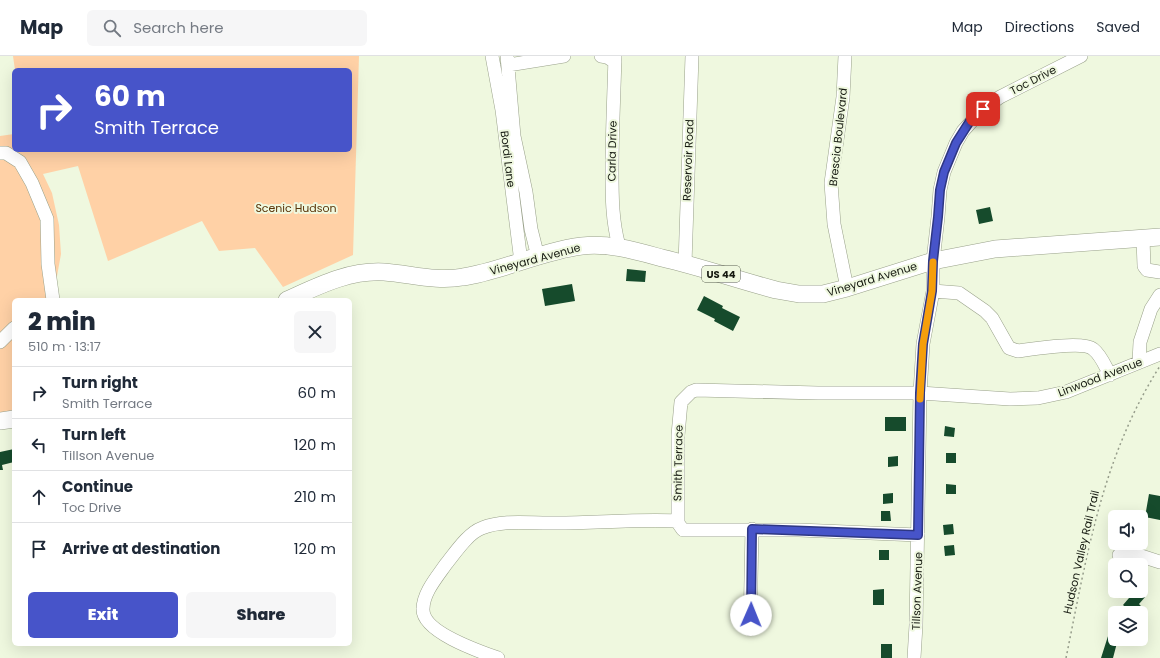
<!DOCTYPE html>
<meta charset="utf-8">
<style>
body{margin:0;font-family:Poppins,sans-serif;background:#f6f6f7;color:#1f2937;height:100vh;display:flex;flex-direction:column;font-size:15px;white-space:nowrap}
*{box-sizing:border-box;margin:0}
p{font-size:13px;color:#747a83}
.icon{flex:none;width:22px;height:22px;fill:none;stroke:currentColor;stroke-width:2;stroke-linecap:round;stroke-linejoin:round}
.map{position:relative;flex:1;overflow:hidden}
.details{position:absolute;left:12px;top:242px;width:340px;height:348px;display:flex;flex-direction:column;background:#fff;border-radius:6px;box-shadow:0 4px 16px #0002}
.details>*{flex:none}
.top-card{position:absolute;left:12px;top:12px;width:340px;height:84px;border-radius:6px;box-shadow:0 4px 16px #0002;background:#4754c9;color:#fff;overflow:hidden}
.fabs{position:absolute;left:1108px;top:454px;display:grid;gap:8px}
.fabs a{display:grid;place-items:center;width:40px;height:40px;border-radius:6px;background:#fff;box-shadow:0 4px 16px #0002;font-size:20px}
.pin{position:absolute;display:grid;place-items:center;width:34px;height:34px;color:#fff;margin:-17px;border-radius:8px;box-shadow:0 2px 6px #0006}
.me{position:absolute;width:44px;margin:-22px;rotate:1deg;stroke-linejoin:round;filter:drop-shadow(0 0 3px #0008)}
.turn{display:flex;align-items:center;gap:14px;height:84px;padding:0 16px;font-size:18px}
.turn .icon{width:52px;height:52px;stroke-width:2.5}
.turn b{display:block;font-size:28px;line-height:34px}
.round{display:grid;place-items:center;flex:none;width:42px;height:42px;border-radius:6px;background:#f6f6f7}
.headline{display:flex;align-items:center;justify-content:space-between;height:68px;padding:0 16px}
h1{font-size:24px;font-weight:800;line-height:30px}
.primary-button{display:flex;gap:8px;margin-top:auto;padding:8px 16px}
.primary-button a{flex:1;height:46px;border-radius:6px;background:#4754c9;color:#fff;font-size:16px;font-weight:800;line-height:46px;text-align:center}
.primary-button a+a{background:#f6f6f7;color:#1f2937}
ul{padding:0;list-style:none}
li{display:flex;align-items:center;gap:12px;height:52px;padding:0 16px;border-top:1px solid #e0e1e3}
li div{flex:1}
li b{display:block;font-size:15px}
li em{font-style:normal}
header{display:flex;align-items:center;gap:24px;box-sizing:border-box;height:56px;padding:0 20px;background:#fff;border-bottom:1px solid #e0e1e3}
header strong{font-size:19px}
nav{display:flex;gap:22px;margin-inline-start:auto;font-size:14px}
.search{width:280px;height:36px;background:#f6f6f7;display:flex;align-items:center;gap:10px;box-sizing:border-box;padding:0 14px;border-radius:6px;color:#747a83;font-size:15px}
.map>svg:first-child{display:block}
.green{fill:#ffd1a6}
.building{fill:#164b2c}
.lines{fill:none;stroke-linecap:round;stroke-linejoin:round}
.minor-casing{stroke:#99a18a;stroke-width:14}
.major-casing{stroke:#99a18a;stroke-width:18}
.path{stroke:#959c8a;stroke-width:1.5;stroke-dasharray:2 3;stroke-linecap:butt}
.minor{stroke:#fff;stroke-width:13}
.major{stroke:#fff;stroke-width:17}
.route-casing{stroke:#2e3783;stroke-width:10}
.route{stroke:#4754c9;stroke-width:7}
.slow{stroke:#f59e0b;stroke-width:7}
.labels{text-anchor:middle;stroke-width:4;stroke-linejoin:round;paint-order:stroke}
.shield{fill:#eff8df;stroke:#565c4e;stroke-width:1}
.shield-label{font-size:10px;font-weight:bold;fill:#151910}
.street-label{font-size:11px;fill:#151910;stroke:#eff8df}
.park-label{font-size:11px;fill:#5a3509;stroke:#eff8df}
</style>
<header>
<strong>Map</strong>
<div class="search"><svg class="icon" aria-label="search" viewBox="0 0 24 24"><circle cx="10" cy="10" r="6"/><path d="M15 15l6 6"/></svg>Search here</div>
<nav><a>Map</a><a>Directions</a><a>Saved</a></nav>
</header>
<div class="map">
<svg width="1160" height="602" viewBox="0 0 1160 602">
<rect width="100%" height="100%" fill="#eff8df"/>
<path class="green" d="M13,0H359L353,199L283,231L255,192L219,195L202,165L108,205L78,110L43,118L52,137L59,169L61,198L55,231L59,243L61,244H14V363L0,365V80L14,78V94H350V14H15Z"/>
<path class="building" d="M990,151L993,165L979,168L976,154Z
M627,213L646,215L645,226L626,225Z
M572,228L575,245L545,250L542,233Z
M704,240L723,250L722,252L740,261L733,275L714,265L715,263L697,254Z
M885,361H906V375H885Z
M945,370L955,372L954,381L944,380Z
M14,393V406L2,409L3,414H0V396Z
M946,397H956V407H946Z
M898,400V410L888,411V401Z
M946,428L956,429V438H946Z
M893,437V447L883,448V438Z
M1149,438L1160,440V464L1145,461Z
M881,455H890L891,465H881Z
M953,468L954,478L944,479L943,469Z
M954,489L955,499L945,500L944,490Z
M879,494H889V504H879Z
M884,533V549H873V534Z
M1135,535H1140L1146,540L1139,548L1142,551L1137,557L1134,554L1132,557L1123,549Z
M1109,577L1115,579V583H1118L1113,602H1101Z
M881,588H892V602H881Z"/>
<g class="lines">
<defs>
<path id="minor" d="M492,0L502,54L521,206
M507,0L514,80L526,136L531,173L538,201
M601,0L607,1L615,6
M615,0C614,38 612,76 612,114C612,140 612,165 619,190
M845,0L843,41L831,127L834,168L847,232
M508,9L564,0
M0,97H6L20,106L32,127L47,163L48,208L53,244
M1143,183L1144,210L1147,214L1160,216
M685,208L692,0
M933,235L959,237L985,255L992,262L1009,292L1018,295C1033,293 1083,285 1093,293C1101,299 1105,310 1110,319
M0,286L14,272
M1139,306L1140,286L1151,253L1160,239
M918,479L799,474H683L678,467V379L681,346L691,336L696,334L818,337H920L1010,343L1038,342L1066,336L1160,298
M1119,499L1135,498L1160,506
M750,573L752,473
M498,602C481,596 422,576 423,553C423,537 437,521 446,508C455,497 468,477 482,472C505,463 532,468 557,467C597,467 637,463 678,465
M914,602L916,569L920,337L923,288L933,235V205L938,161L940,134L944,116L956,87L963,75L983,53L1000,41L1081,0"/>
<path id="major" d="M287,244C318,230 349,214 384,216C411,218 436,226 463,221C503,215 541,195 582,190C610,187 636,195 662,202C701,211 738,224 776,234L799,238H823L847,232L933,205L995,193L1160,181
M0,365L14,363"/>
</defs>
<use href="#minor" class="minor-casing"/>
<use href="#major" class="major-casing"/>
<path class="path" d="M1066,602C1087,499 1102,401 1160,310"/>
<use href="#minor" class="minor"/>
<use href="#major" class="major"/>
</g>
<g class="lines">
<defs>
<path id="route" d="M751,559L752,473L918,479L920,337L923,288L932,235L933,205L938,161L940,134L944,116L956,87L970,65L983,53"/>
</defs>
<use href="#route" class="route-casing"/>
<use href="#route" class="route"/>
<path class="slow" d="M920,343L923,288L932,235L933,206"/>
</g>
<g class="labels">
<rect class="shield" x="702" y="210" width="38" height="16" rx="3"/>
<g class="shield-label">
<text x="721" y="222">US 44</text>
</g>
<g class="street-label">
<text transform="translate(1033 24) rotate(-27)" y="4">Toc Drive</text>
<text transform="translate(838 81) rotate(-84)" y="4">Brescia Boulevard</text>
<text transform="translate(612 95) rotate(-89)" y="4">Carla Drive</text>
<text transform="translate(508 103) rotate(83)" y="4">Bordi Lane</text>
<text transform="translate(688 104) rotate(-88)" y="4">Reservoir Road</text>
<text transform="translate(535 203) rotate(-15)" y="4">Vineyard Avenue</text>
<text transform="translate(872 223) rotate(-17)" y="4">Vineyard Avenue</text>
<text transform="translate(1100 321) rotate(-21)" y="4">Linwood Avenue</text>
<text transform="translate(678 407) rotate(-89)" y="4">Smith Terrace</text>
<text transform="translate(1081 496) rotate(-77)" y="4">Hudson Valley Rail Trail</text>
<text transform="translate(917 535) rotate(-88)" y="4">Tillson Avenue</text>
</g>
<g class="park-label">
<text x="296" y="156">Scenic Hudson</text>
</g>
</g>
</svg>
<div class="fabs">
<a><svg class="icon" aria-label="sound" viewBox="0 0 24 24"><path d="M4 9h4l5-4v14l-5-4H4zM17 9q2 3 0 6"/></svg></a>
<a><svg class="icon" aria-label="search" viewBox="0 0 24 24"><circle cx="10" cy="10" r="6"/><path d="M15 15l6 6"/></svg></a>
<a><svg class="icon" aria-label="layers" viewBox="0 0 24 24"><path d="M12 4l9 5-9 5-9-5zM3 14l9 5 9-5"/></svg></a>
</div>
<div class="pin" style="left:983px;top:53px;background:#d93025"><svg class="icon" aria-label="arrive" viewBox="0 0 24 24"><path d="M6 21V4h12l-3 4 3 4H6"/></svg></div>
<svg class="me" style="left:751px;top:559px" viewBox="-20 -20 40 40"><circle r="19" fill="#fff"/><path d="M0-13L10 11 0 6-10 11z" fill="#4754c9"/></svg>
<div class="top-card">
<div class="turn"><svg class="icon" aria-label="right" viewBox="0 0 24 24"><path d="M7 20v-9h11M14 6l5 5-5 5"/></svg><div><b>60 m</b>Smith Terrace</div></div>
</div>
<section class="details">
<div class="headline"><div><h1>2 min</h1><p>510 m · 13:17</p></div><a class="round"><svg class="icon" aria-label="close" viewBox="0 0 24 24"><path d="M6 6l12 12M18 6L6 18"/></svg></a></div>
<ul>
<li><svg class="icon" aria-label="right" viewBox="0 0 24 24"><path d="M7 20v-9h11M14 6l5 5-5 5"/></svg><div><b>Turn right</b><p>Smith Terrace</p></div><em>60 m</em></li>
<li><svg class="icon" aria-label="left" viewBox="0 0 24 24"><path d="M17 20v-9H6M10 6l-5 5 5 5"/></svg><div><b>Turn left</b><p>Tillson Avenue</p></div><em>120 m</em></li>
<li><svg class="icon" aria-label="ahead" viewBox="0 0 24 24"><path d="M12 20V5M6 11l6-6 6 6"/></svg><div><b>Continue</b><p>Toc Drive</p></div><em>210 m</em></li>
<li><svg class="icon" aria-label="arrive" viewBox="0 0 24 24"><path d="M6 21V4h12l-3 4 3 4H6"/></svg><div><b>Arrive at destination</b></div><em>120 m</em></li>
</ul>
<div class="primary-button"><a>Exit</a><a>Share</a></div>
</section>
</div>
